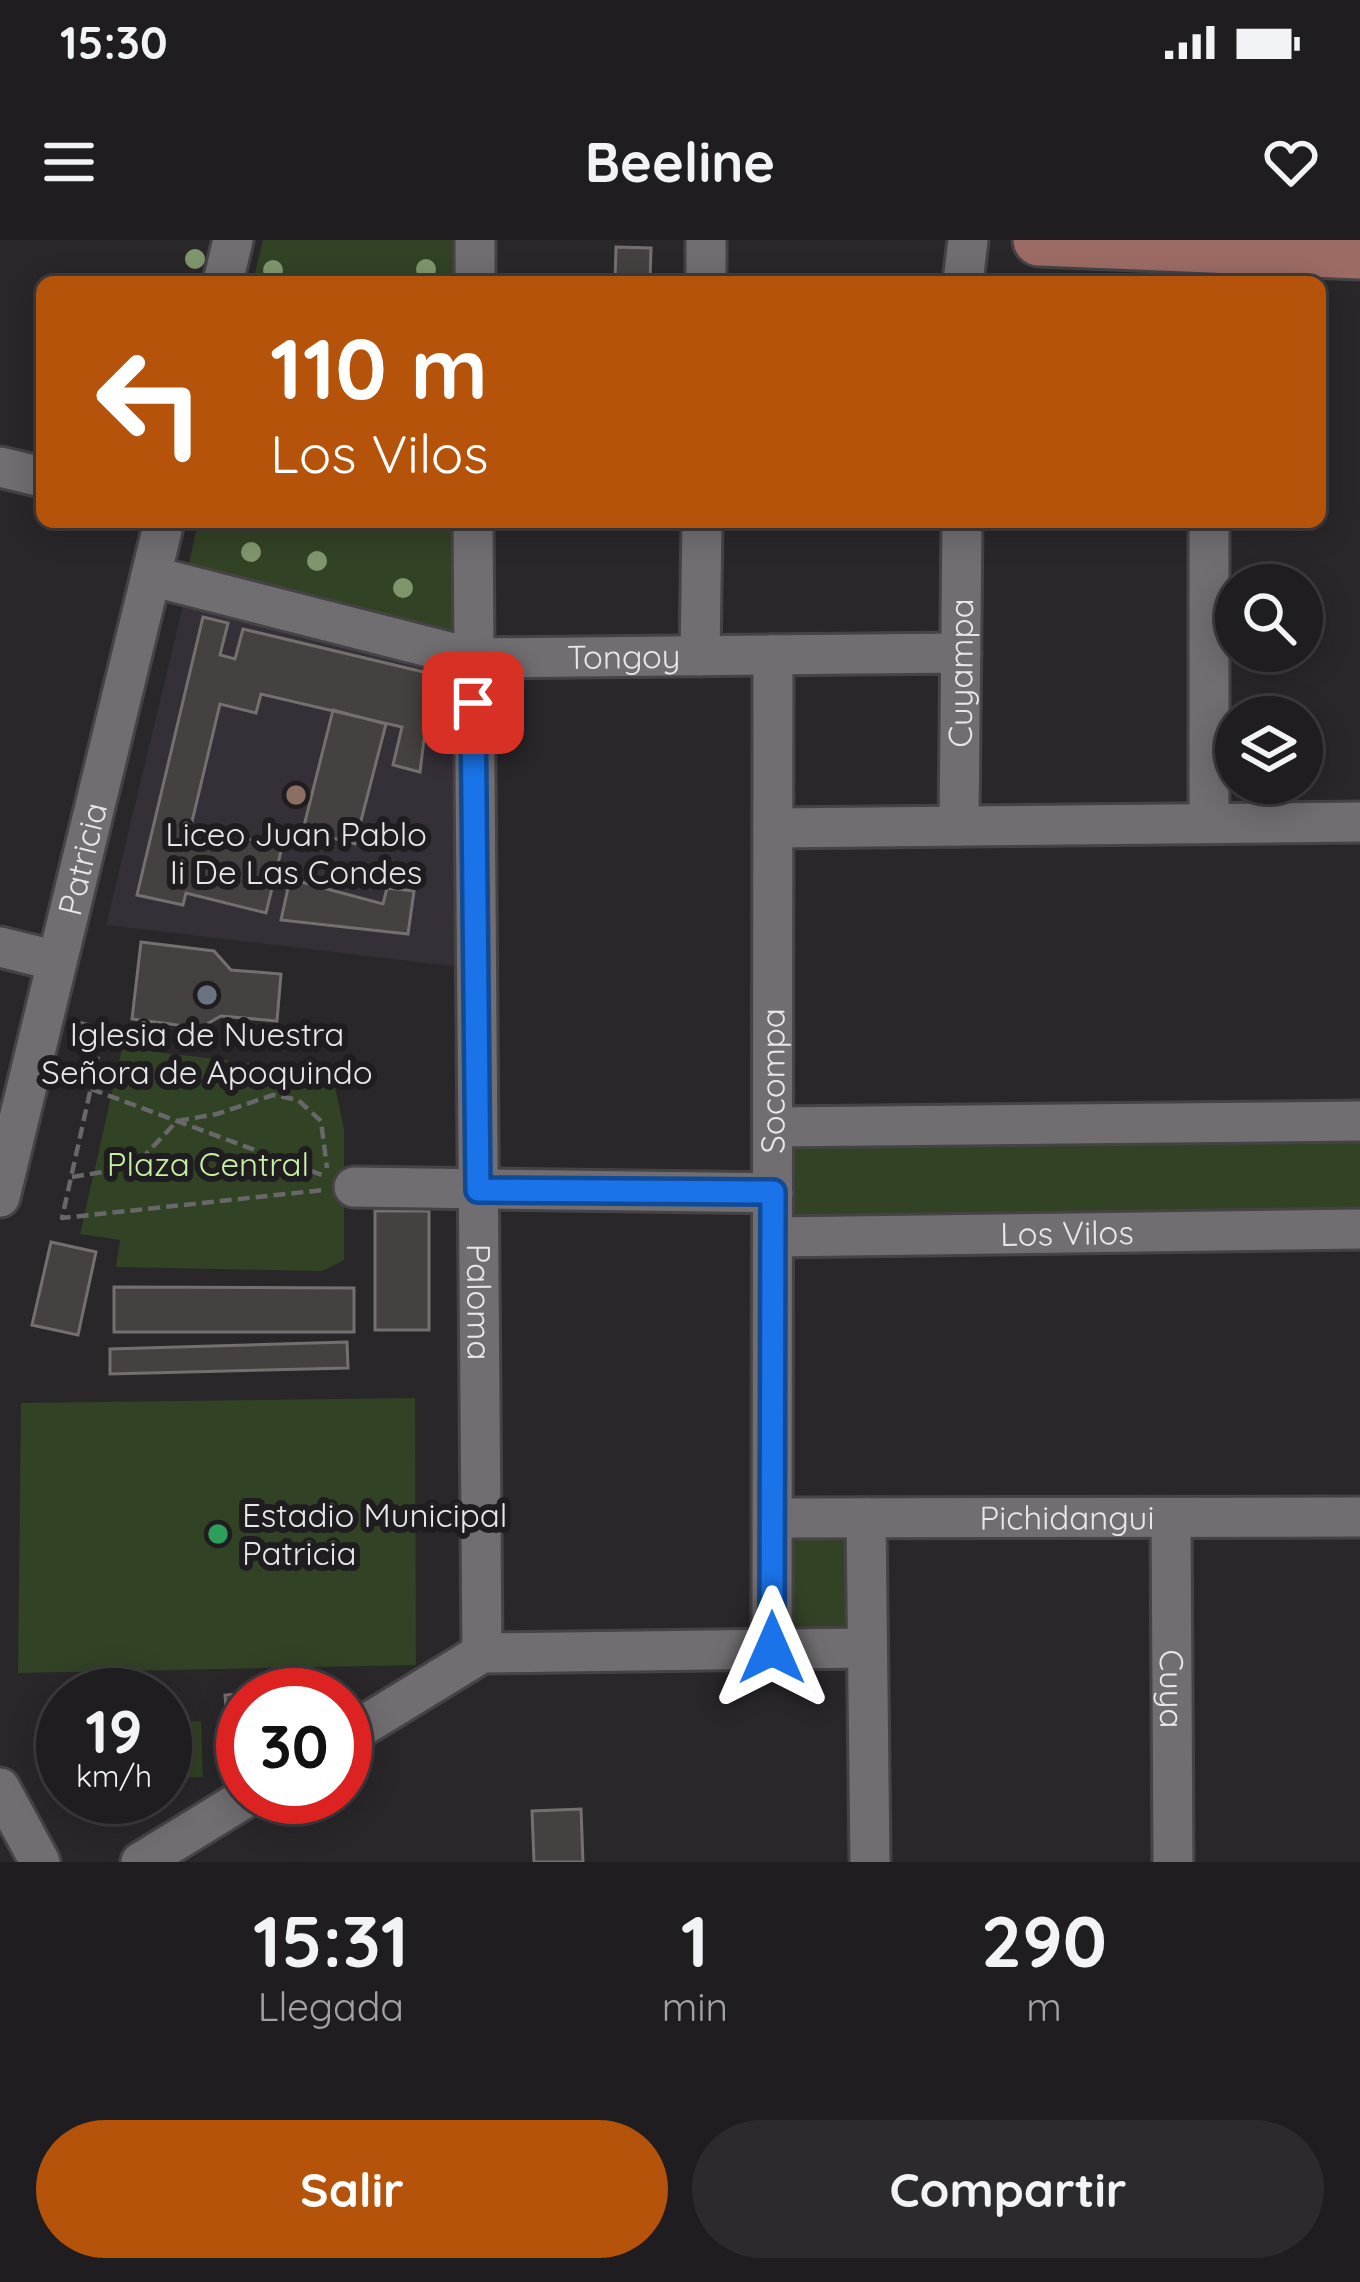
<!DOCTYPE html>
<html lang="es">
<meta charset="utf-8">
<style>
body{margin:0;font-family:Quicksand,sans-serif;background:#2c2a2d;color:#f1f3f6;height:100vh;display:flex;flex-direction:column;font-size:45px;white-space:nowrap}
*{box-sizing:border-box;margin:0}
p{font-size:39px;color:#a1a2a5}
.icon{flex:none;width:66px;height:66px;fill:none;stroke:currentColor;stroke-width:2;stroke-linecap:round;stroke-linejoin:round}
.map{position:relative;height:1622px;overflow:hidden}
.details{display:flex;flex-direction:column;background:#1f1d20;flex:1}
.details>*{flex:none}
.hud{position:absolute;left:36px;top:36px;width:1290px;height:252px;border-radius:18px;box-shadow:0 6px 30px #0003,0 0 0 3px #3c3b3e;background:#b45309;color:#fff;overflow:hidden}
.controls{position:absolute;left:1215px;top:324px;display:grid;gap:24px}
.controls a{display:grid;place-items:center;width:108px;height:108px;border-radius:50%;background:#1f1d20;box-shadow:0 6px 30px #0003,0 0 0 3px #3c3b3e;font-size:60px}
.speed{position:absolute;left:36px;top:1428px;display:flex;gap:24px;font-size:60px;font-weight:700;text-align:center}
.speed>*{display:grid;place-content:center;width:156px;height:156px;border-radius:50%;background:#1f1d20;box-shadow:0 6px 30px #0003,0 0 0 3px #3c3b3e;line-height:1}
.speed small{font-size:30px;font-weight:400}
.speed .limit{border:18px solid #d22;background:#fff;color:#111}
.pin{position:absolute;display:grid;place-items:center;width:102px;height:102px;color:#fff;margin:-51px;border-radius:24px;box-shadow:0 6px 18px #0006}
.me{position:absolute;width:132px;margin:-66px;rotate:0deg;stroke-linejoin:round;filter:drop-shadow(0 0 9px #0008)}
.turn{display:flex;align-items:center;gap:42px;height:252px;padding:0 36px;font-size:54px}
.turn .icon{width:156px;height:156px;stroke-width:2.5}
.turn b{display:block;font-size:84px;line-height:102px}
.eta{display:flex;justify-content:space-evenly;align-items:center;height:204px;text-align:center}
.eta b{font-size:72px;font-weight:700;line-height:84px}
.action{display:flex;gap:24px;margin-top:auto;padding:24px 36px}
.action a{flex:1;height:138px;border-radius:72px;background:#b45309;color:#fff;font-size:48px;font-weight:700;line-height:138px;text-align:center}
.action a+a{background:#2c2a2d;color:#f1f3f6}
.status{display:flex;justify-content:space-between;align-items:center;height:84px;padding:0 60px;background:#1f1d20;direction:ltr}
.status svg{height:33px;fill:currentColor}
header{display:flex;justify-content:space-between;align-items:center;height:156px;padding:0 36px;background:#1f1d20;font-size:54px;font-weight:700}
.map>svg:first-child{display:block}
.built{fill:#352f37}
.green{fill:#324225}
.building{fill:#454140;stroke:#75706f;stroke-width:3}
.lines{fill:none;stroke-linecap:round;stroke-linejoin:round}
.minor-casing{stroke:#454345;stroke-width:45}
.major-casing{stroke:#454345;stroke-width:57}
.path{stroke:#686769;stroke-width:4.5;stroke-dasharray:12 6;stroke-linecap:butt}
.minor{stroke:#716e71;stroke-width:39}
.major{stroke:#9c6b64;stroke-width:51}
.tree{fill:#7f966d}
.route-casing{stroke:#114b97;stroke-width:30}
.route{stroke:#1a73e8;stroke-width:21}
.education-dot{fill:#8d6e63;stroke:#1f1d20;stroke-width:4.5}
.worship-dot{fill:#6b7280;stroke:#1f1d20;stroke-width:4.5}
.leisure-dot{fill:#2e9e5b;stroke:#1f1d20;stroke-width:4.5}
.labels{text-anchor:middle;stroke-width:12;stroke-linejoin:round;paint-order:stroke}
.street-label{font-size:33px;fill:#e7e6e8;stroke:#1f1d20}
.poi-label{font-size:33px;fill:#e7e6e8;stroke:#1f1d20}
.park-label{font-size:33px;fill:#c6f1a3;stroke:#1f1d20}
</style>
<div class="status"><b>15:30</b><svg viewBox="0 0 49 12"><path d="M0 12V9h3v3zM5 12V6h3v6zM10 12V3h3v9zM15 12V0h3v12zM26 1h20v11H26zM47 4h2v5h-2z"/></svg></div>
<header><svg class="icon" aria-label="menu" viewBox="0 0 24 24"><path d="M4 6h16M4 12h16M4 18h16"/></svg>Beeline<svg class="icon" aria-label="heart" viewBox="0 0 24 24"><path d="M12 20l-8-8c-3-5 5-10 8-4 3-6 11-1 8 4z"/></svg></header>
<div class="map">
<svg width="1360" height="1622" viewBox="0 0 1360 1622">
<rect width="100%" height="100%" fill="#29272a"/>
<path class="built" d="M185,357L453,426L459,727L106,685Z"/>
<path class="green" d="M263,0H457V42H253Z
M198,282H455L454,395L187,333Z
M122,808L291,828L335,847L344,889V1020L322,1031L116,1027L120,1000L80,994Z
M1360,897V975L784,979L782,904Z
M415,1158L416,1425L18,1433L21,1163Z
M853,1292L854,1394L787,1395L786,1293Z
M201,1481L203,1537L165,1538V1482Z"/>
<path class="building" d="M616,7L651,8L650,42H615Z
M203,377L228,383L220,415L235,419L243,389L432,434L420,532L393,525L402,487L261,454L256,473L220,464L191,586L282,607L266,673L186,653L183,665L137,655Z
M333,470L386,484L355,604L303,590Z
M290,639L383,664L387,648L414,651L408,694L281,680Z
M141,702L214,711L231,730L281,734L277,781L221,776L200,788L132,779Z
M375,971H429V1090H375Z
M51,1002L96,1012L78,1095L32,1085Z
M114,1047L354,1048V1092H114Z
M347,1102L348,1128L110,1134V1109Z
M308,1448V1455H243V1479L227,1480L225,1455Z
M581,1569L583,1622H534L532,1571Z"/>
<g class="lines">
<defs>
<g id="minor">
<path d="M223,42L233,0"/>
<path d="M475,42V0"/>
<path d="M706,42V0"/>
<path d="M963,42L968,0"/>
<path d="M0,227L42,237"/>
<path id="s1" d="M473,282L482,1413"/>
<path id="s2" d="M151,336L472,418L961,413"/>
<path d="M700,416L702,282"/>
<path d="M1209,583V282"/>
<path id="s3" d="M959,586L962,282"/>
<path d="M773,588L1360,582"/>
<path d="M0,707L57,721"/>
<path d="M773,887L1360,881"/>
<path d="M354,947L773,953"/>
<path id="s4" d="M0,957L164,282"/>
<path id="s5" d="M773,997L1360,989"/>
<path id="s6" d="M773,1278L1360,1277"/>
<path d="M866,1278L870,1622"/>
<path id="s7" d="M1171,1278L1173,1622"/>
<path id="s8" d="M772,1408L773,415"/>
<path d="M345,1497L482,1413L867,1408"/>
<path d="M0,1548L40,1622"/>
<path d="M141,1622L247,1557"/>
</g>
<path id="major" d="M1039,0L1360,13"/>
</defs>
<use href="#minor" class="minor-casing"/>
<use href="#major" class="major-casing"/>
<path class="path" d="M79,783L104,789L62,978L323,950
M91,849L322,935
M72,937L134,927L177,881L217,874L273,855L298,860L321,881L327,928"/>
<use href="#minor" class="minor"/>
<use href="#major" class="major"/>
</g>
<g class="tree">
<circle cx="195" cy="19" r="10"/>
<circle cx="426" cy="29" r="10"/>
<circle cx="273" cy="30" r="10"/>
<circle cx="251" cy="312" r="10"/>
<circle cx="317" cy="321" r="10"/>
<circle cx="403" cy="348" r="10"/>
</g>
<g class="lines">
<defs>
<path id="route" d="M473,463L478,950L773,952L772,1408"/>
</defs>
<use href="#route" class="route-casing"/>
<use href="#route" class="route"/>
</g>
<circle class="education-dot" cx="296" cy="555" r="12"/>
<circle class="worship-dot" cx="207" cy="755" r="12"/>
<circle class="leisure-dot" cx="218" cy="1294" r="12"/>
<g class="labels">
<g class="street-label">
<text dy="12" stroke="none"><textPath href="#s2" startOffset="483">Tongoy</textPath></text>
<text dy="12" stroke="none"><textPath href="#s3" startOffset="153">Cuyampa</textPath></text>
<text dy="12" stroke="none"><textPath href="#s4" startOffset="348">Patricia</textPath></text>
<text dy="12" stroke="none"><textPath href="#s8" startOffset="567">Socompa</textPath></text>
<text dy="12" stroke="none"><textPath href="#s5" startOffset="294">Los Vilos</textPath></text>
<text dy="12" stroke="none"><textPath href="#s1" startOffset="780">Paloma</textPath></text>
<text dy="12" stroke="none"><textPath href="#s6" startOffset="294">Pichidangui</textPath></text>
<text dy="12" stroke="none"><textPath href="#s7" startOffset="171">Cuya</textPath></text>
</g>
<g class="poi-label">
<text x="296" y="606">Liceo Juan Pablo<tspan x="296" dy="38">Ii De Las Condes</tspan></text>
<text x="207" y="806">Iglesia de Nuestra<tspan x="207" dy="38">Señora de Apoquindo</tspan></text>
<text x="242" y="1287" text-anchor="start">Estadio Municipal<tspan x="242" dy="38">Patricia</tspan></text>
</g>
<g class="park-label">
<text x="208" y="936">Plaza Central</text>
</g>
</g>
</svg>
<div class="controls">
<a><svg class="icon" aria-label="search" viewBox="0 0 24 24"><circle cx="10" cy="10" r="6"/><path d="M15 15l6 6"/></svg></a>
<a><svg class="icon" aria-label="layers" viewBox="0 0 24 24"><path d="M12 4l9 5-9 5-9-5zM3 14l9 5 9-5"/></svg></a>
</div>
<div class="speed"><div>19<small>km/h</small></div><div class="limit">30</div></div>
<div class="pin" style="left:473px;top:463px;background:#d93025"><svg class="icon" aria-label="arrive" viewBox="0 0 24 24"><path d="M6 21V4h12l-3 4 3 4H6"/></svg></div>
<svg class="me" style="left:772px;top:1408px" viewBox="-20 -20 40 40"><path d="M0-17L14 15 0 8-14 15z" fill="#1a73e8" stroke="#fff" stroke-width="4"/></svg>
<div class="hud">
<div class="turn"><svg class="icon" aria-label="left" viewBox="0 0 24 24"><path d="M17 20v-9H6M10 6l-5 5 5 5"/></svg><div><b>110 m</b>Los Vilos</div></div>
</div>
</div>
<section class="details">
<div class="eta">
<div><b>15:31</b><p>Llegada</p></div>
<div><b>1</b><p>min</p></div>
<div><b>290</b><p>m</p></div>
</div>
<div class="action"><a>Salir</a><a>Compartir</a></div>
</section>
